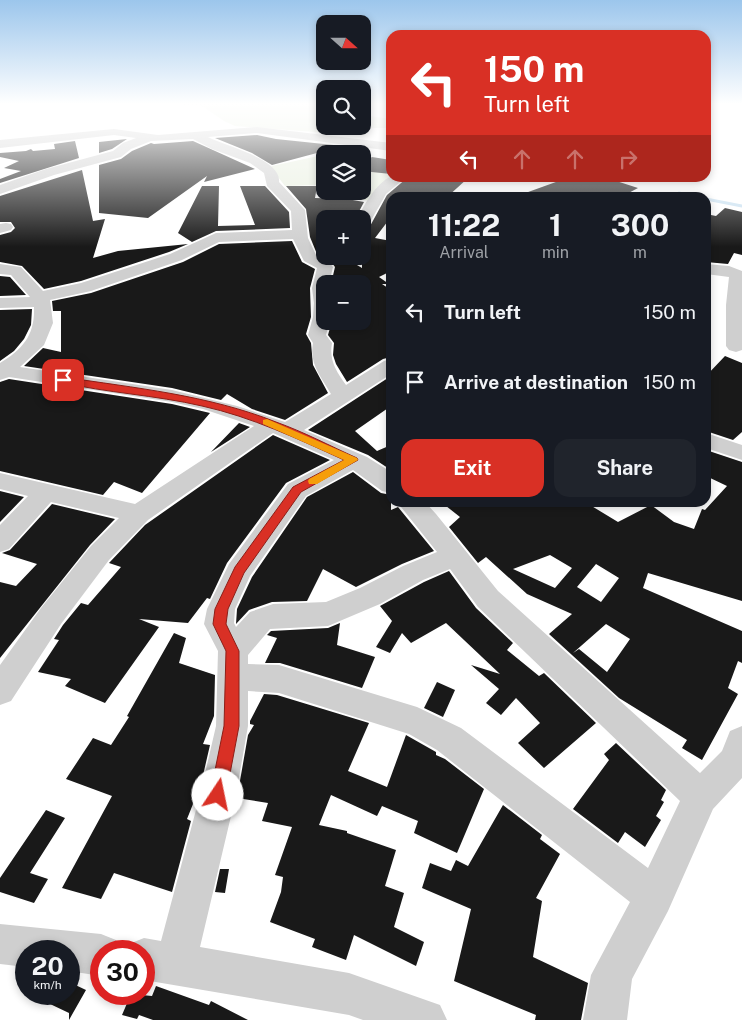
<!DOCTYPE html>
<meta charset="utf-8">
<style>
body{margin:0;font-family:"Public Sans",sans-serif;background:#20242c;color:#f1f3f6;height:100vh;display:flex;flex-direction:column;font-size:19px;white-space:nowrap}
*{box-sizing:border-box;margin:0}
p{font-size:16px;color:#9ea1a6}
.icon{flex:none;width:28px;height:28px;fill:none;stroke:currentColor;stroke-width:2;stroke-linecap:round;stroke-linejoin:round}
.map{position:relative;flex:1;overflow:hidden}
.side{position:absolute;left:386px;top:192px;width:325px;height:315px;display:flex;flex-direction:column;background:#171b24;border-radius:15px;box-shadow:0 2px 8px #0003}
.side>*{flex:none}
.hud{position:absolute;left:386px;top:30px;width:325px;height:152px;border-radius:15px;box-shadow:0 2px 8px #0003;background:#d93025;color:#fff;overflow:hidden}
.needle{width:32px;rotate:111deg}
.fabs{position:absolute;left:316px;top:15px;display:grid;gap:10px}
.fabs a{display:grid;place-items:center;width:55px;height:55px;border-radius:10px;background:#171b24;box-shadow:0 2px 8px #0003;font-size:25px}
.speed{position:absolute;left:15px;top:940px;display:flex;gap:10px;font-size:25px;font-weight:700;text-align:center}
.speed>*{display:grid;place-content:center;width:65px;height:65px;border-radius:50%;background:#171b24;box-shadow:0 2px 8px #0003;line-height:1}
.speed small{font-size:12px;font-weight:400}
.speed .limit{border:8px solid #d22;background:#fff;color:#111}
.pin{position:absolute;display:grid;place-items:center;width:42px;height:42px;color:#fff;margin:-21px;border-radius:10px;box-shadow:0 2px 8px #0006}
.me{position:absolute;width:55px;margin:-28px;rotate:11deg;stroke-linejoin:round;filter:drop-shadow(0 0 4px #0008)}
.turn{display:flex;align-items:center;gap:18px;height:105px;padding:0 15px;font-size:22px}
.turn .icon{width:65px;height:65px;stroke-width:2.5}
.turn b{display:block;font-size:35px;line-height:42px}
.lanes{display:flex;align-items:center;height:48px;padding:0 15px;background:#0003;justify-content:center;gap:25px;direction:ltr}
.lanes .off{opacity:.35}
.eta{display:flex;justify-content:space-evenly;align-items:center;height:85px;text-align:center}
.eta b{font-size:30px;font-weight:700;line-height:35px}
.cta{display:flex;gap:10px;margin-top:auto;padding:10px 15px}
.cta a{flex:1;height:58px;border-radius:15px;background:#d93025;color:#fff;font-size:20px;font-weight:700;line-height:58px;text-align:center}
.cta a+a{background:#20242c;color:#f1f3f6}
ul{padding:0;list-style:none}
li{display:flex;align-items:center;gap:15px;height:70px;padding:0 15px}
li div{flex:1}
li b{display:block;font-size:19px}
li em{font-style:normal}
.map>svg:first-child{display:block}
.green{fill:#e8efdf}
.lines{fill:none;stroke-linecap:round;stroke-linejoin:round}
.stream{stroke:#cae1f1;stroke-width:3}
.building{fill:#191919;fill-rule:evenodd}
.minor{fill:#cfcfcf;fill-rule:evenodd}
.route{fill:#d93025;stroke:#8d1f18}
.slow{fill:#f59e0b}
</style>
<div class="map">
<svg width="742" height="1020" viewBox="0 0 742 1020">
<rect width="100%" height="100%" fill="#fff"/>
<path class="green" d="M180,104H325V126H362L363,115L391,119V128H365L330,133L235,126L224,121L202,106Z
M318,156H325V191H362L363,160L387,166L391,171V175L371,201L319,195L318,185L285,186L271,168L272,166Z"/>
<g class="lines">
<path class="stream" d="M679,193L701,198
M706,199L742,206"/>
</g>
<path class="building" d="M257,135L276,139L343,146L272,165L252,153L215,138Z
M127,139L112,149L99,153V142Z
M75,141L79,158L0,183V179L21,171L4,168L19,161L0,157V153L26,151L31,149L33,151L55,149L54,144Z
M193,141L255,169L204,182L207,176L148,218L99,213V165L121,159L132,151L151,143L154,144Z
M372,157L391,160V174L362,171V164Z
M82,170L93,221L105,219L93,258L118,251L188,244L169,252L81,281L44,289L22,266L0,262V235L11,232L15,228L11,222H0V196Z
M407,178H468L446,198H391V217L375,238L391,241V271L379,277L389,284H382L391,290V357L383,359L347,382L336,364L333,355L334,343L328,335L332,321H362V284H331L335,267L330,260L342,256L362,268V230L369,228L387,195Z
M567,178H607L638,188L619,198H517V196Z
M202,186H219L218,226L255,225L240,186H265L289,212L290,228L216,231L192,242L178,233Z
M286,186H317L315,198L347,199L364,202L355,219H325V257L317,254L310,237L306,209Z
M725,208L742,212V255L734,253L728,264L706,262V214L716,216Z
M292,241L302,262L315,269L310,288L311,317L306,334L311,343L313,365L328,393L285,420L252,409L227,394L221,400L172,388L24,366L43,348L61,352V311H53L52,301L91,293L183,262L219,244Z
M0,276L10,277L26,295L0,296Z
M32,309L31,325L24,339L14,351L0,361V310Z
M725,356L742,363V432L733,440L706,431V376Z
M391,376V406L355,431L377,451L391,445V470L368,455L308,430Z
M9,379L172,404L210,413L142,493L114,482L103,495L0,471V382Z
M239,423L250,427L211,452Z
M273,435L330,460L286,483L227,563L210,599L207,598L188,623L139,619L159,627L105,703L65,686L71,679L38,672L59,640L54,639L63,625L81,603L88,605L121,567L109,563L145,525Z
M706,450L742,462V601L648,573L643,588L742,631V663L738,661L728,688L738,694L702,760L682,748L687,740L619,698L549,634L572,614L527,594L486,557L478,563L449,527L460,517L441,502H585L618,522L651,505L674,522L694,529L702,509L705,510L727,486L706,476ZM550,555L572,568L555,588L513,569ZM596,564L619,578L601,602L577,587ZM606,624L630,639L607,672L579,649L573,653Z
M353,472L381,493L391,495V510L398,507L434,551L402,564L356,587L323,569L307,601L272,602L249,610L236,624L237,609L252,577L307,497Z
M0,491L24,497L0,522Z
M52,504L115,519L90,545L0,658V582L16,586L37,564L2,553L10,550Z
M449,571L476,608L513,643L507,650L539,676L544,673L596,723L544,768L518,743L540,723L516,698L501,715L486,703L499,689L471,665L500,674L446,623L411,643L402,633L390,653L376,647L392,621L380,606L424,582Z
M340,623L337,645L375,657L362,688L280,663H265L277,638L267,635L271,631L328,628Z
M174,633L186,638L179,663L215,675L214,716L203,744L210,745L201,784L187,819L191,821L172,892L114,873L101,899L62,888L112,796L66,779L93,738L111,745L129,717L127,716Z
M437,682L455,690L443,717L424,708Z
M264,694L277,695L369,723L348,771L387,787L406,735L436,752V755L445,759L484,789L457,853L414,833L418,821L382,806L377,816L331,795L319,825L347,831V833L396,850L385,886L404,893L394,927L424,942L416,966L354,935L346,960L312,947L315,939L270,922L281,892L283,877L275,875L292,827L262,821L268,803L237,798L248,735L254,725L250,724V721Z
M616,743L666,790L661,800L664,802L656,816L661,820L645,847L625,832L618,843L573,809L609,760L604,754Z
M503,805L542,835L540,839L560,854L536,898L542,901L533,957L588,983L581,1020H535L536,1015L454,981L471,909L422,888L430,863L451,871L456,860L468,866Z
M46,810L65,818L30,873L48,879L34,903L0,892V878Z
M220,869H229L225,893L215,892Z
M69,982L86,990L69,1020V1013L29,994H69Z
M156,986L209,1005L211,1001L248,1020H153L139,1015L137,1019L122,1015L131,994L152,996Z"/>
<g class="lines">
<path class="minor" d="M257,127L391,143V151L257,133L208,137C225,146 282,159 279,182L305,210L308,238L316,255L327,260L333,267L329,284H325V321H330L326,335L332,343C329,360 336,371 346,385L384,361L391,359V374L304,430L367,457L391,472V493L382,491L353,470L306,496L250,576L235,609L234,623L236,627L250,612L273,604L326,602L360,588L403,566L437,552L397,502H425L436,514L498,591L700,773L722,751L730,731L742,726V778L713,809L668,911L632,979L627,1020H583L591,975L630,902L437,750L409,734L279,693L248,691V726L236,795L200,947L349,973L440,1005L447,1020H363L349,1015L144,980V951H127L129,944L144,938L161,941L200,795L216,726L218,651L204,624L207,609L229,564L288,484L334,460L273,433L148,520L109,560L61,624L11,701L0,705V665L41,608L91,546L119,518L51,502L9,549L0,552V525L28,496L0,489V473L135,504L254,426L203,409L172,402L9,377L0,380V363C23,349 35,335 34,307L0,308V298L30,297L11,275L0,274V264L21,267L43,291L81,283L170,254L216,233L292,230L291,211L267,186L264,173L250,163L212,149L193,139L151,141L131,149L121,157L54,175L0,194V185L46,169L113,151L123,143L136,138L114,135L0,148V140L114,129L158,135ZM293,239L304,261L317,268L312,288L314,303L313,317L308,335L313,343C309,364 321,377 331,394L285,422L237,406L172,390L20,367L44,345L53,323L50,300L91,291L182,260L219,242ZM450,569L478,607L680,801L648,868L461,728L417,707L279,665L248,664V655L270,629L328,626L380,604L423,580Z
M391,176L405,178L386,194L369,224L367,227L362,228V219H357C365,203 375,185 391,176Z
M6,223L11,224L13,227L11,230L0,233V224Z
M706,264L729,266L742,271V350L736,352L729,350L726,346V305L729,277L706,274Z
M706,433L742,445V460L706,448Z
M0,924L101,934L116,940L120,951H101V976L69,971V951H26V967L0,964Z"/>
</g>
<linearGradient id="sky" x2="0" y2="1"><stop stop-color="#9cc6ec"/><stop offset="0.42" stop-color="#fff"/><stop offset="1" stop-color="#fff" stop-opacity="0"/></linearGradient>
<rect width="742" height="247" fill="url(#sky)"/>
<path class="route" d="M63,377C135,388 208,395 276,422C304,432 330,446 357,458L358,460L301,492L244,573L228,609L226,624L239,651V726L226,795L224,801L218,803L213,801L210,795L224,726L226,651L213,624L215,609L235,567L293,487L344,460C298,439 252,417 202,406C155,395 107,393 60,382L58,380Z"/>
<path class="slow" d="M267,419L357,458L358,460L317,484H309L308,481L309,479L344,460L263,424V420Z"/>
</svg>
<div class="fabs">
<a><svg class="needle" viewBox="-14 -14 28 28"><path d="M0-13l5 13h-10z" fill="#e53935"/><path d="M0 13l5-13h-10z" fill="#9ea1a6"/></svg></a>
<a><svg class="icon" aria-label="search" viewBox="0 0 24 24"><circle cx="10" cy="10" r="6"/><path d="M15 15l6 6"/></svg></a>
<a><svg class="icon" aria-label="layers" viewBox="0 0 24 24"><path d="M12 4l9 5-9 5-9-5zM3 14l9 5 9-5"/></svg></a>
<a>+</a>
<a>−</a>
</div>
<div class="speed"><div>20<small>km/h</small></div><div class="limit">30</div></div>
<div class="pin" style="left:63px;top:380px;background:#d93025"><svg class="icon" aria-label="arrive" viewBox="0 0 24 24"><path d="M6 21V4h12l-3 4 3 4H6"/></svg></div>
<svg class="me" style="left:218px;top:795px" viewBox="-20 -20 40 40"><circle r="19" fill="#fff"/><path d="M0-13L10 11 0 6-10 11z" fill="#d93025"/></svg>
<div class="hud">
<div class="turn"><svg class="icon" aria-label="left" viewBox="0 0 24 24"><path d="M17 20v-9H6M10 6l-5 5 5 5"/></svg><div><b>150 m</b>Turn left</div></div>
<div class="lanes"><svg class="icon" aria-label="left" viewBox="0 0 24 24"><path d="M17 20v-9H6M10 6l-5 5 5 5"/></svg><svg class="icon off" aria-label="ahead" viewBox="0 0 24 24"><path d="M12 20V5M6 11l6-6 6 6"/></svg><svg class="icon off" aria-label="ahead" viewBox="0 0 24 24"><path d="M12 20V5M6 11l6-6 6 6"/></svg><svg class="icon off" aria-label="right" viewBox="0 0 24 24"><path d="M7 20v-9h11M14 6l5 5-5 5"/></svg></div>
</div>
<section class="side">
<div class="eta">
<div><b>11:22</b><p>Arrival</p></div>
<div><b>1</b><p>min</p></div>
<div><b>300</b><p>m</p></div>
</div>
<ul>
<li><svg class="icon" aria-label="left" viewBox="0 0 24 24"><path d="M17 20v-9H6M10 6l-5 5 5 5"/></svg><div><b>Turn left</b></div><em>150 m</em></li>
<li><svg class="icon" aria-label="arrive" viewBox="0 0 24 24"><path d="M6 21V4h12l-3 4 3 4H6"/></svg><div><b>Arrive at destination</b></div><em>150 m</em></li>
</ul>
<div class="cta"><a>Exit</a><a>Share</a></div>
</section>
</div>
